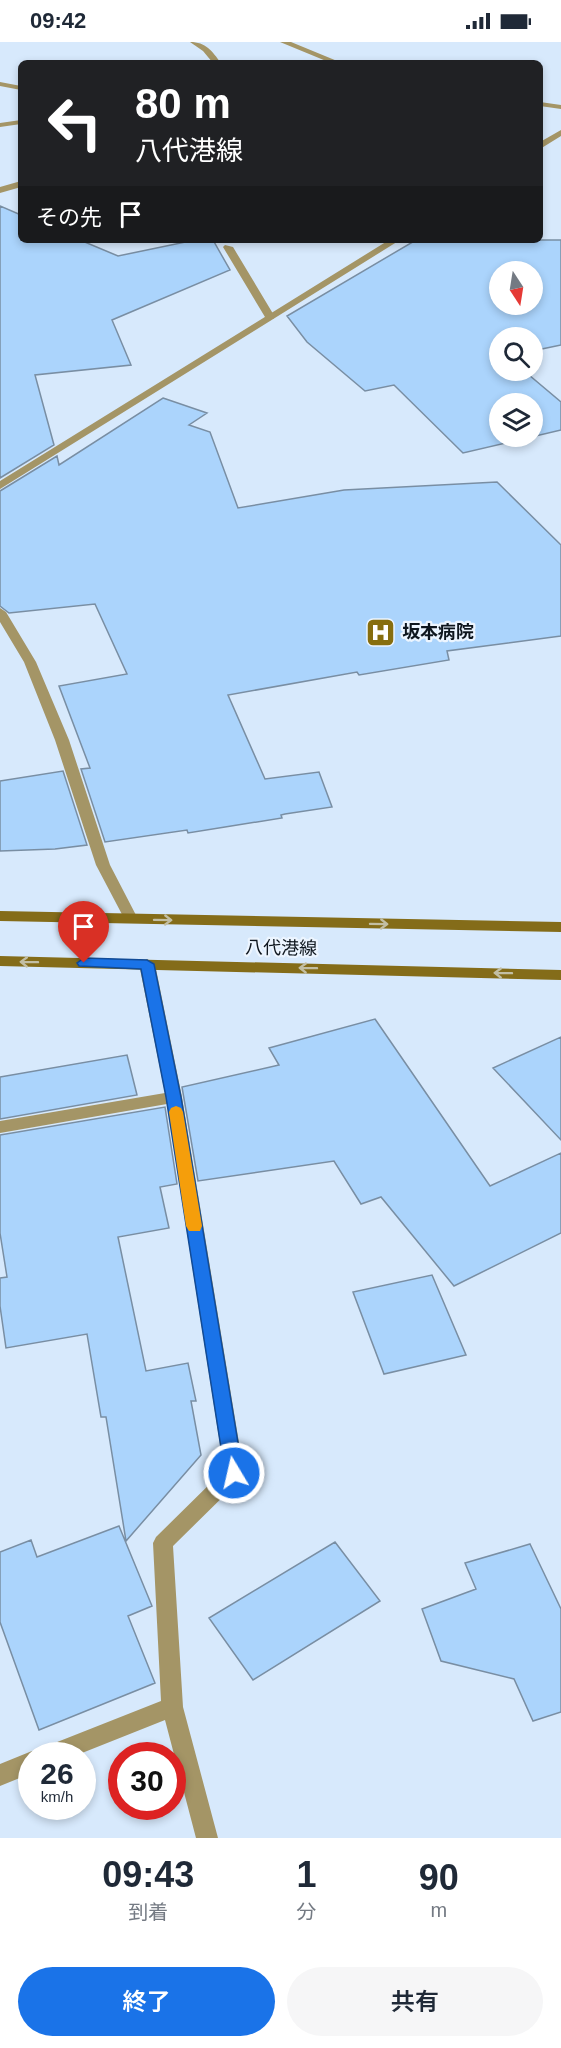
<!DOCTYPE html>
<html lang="ja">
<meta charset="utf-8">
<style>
body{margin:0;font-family:Arial,"Noto Sans JP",sans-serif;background:#f6f6f7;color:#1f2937;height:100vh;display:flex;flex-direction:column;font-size:22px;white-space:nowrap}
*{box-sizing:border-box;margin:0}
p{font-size:20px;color:#747a83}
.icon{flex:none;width:33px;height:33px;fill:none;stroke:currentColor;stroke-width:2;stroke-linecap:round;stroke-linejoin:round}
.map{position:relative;height:1796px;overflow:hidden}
.drawer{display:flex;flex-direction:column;background:#fff;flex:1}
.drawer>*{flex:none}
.guide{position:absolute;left:18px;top:18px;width:525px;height:183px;border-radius:9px;box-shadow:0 3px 9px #0003;background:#202124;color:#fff;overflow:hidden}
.needle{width:39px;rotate:168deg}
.tools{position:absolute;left:489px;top:219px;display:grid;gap:12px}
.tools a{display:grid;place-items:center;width:54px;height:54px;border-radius:50%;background:#fff;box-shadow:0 3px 9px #0003;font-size:30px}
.speed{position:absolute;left:18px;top:1700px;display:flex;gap:12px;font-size:30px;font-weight:700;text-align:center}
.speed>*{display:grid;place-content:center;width:78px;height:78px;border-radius:50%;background:#fff;box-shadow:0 3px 9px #0003;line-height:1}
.speed small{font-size:15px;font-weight:400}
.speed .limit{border:9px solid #d22;background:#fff;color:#111}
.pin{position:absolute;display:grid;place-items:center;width:51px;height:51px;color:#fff;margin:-62px -26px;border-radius:50% 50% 50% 0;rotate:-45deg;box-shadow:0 0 6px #0007}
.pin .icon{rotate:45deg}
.me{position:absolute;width:66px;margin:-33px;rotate:351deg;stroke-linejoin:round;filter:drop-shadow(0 0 4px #0008)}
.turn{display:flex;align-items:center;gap:21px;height:126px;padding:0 18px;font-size:27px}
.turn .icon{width:78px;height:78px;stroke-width:2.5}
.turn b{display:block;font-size:42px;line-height:51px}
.then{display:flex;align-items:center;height:57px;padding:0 18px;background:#0003;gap:12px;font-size:22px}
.eta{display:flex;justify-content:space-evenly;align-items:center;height:102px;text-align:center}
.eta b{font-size:36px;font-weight:600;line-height:42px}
.cta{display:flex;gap:12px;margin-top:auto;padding:12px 18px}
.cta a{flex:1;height:69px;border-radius:36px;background:#1a73e8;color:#fff;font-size:24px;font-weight:600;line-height:69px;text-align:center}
.cta a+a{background:#f6f6f7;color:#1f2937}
.status{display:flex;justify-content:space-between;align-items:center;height:42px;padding:0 30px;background:#fff;direction:ltr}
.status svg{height:16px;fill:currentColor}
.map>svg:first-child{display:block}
.building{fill:#abd4fc;stroke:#798ea3;stroke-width:1.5;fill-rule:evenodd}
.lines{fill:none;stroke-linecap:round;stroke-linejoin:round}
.minor{fill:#a49566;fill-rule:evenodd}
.tertiary{fill:#a49566;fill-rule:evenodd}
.secondary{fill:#846c19;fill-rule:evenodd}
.oneway{stroke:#c2bea3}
.route{fill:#1a73e8;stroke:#114b97;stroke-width:1.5}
.slow{fill:#f59e0b}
.labels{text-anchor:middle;stroke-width:4.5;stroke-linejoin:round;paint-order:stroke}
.poi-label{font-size:18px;font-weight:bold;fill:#0e161e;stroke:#ecf5ff;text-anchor:start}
.street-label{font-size:18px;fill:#0e161e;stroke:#ecf5ff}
</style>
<div class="status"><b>09:42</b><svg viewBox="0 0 49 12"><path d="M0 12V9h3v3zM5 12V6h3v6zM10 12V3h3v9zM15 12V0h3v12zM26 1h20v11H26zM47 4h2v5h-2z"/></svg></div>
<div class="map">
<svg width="561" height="1796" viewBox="0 0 561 1796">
<rect width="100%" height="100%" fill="#d7e9fc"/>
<path class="building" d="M0,164L21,173V198H80L118,214L195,198H213L230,228L112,278L131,323L35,333L54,403L0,436Z
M416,198H561V303L532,309V296H500V328H523L561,360V388L463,411L394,343L365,349L307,300L287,274ZM500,230H532V262H500ZM500,362H532V394H500Z
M163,356L207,371L189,383L210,390L238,466L344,448L497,440L561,503V594L447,609L449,618L359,633L357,630L228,653L265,737L319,730L332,765L285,772L281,773L282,776L225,785L188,791L187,788L105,800L81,727L90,726L59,644L127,632L95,562L9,571L0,564V449L57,414L59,423Z
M63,729L87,803L55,807L0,809V739Z
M375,977L490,1144L561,1111V1191L454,1244L381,1155L361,1162L334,1119L198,1139L182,1045L279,1023L269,1006Z
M561,995V1098L493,1026Z
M127,1013L137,1053L0,1077V1035Z
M165,1065L177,1142L160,1145L169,1186L118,1195L146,1329L188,1321L196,1359H191L201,1413L126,1499L106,1375H101L87,1292L6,1306L0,1264V1236L7,1235L0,1191V1093Z
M432,1233L466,1313L384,1332L353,1250Z
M119,1484L152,1564L128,1574L155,1641L39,1688L0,1580V1510L31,1498L37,1515Z
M335,1500L380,1559L253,1638L209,1576Z
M530,1502L561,1567V1670L533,1679L514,1637L441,1619L422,1567L476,1547L465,1521Z"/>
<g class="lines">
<path class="minor" d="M190,0C206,0 212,9 221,21H213L203,9Z
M280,0H291L342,21H331Z
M0,40L21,44V48L0,44Z
M540,60L561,63V67L540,64Z
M21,78V82L0,85V81Z
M21,139V145L0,151V145Z
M225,203L233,205L275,275L273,277L265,275L223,205Z
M0,566L6,570L36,620L69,698L110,823L138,877L136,880H126L96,823L55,698L24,620L0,580Z
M147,917L155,922L182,1055L244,1431L241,1437L173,1504L183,1665L218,1796H196L165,1678L77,1713H32V1731L0,1744V1722L32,1709L39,1712L42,1706L161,1659L153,1501L156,1495L224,1428L167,1062L0,1091V1079L165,1051L139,922Z"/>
<path class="tertiary" d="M561,88V94L540,107V100Z
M389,198H400L0,447V439Z"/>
<path class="secondary" d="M0,869L561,880V890L0,879Z
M0,914L561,928V938L0,924Z"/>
</g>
<defs><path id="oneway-shaft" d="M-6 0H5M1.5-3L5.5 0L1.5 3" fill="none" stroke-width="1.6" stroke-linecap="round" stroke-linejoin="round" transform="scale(1.5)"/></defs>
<g class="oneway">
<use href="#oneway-shaft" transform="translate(163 878) rotate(1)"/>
<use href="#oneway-shaft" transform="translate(379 882) rotate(1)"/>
<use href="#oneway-shaft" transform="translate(29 920) rotate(-179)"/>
<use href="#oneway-shaft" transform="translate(308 926) rotate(-179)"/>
<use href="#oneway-shaft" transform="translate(503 931) rotate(-179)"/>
</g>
<path class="route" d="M84,916L147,918L154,922L181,1055L243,1431L240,1437L234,1439L228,1437L225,1431L166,1055L141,927L79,924L77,921Z"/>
<path class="slow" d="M176,1064L181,1066L183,1070L202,1184L200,1189H189L186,1184L169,1070L171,1066Z"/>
<defs>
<symbol id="hospital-square" viewBox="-11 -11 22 22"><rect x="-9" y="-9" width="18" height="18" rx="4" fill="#876e0e" stroke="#ecf5ff"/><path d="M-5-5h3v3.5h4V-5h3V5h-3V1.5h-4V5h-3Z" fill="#fff"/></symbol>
</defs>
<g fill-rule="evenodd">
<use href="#hospital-square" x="364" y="574" width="33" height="33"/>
</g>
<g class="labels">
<g class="poi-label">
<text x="402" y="596">坂本病院</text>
</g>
<g class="street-label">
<text transform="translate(281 906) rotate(1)" y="6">八代港線</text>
</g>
</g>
</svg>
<div class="tools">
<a><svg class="needle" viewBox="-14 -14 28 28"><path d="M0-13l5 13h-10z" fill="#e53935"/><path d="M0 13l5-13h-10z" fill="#747a83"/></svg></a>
<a><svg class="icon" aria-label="search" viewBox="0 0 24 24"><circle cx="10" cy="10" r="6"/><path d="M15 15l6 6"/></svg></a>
<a><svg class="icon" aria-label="layers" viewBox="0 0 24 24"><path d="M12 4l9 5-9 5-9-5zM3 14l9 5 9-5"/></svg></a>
</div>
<div class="speed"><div>26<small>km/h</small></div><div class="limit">30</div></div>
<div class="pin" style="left:84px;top:921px;background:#d93025"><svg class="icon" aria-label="arrive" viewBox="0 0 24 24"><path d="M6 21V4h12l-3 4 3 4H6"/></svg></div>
<svg class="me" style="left:234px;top:1431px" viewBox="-20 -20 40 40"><circle r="17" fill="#1a73e8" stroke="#fff" stroke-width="3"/><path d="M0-11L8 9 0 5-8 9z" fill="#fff"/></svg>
<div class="guide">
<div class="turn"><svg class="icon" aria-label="left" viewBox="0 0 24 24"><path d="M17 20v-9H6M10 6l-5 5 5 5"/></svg><div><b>80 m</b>八代港線</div></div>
<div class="then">その先<svg class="icon" aria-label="arrive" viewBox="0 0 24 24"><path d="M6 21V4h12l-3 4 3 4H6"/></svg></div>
</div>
</div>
<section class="drawer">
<div class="eta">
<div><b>09:43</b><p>到着</p></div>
<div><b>1</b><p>分</p></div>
<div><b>90</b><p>m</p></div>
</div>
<div class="cta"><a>終了</a><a>共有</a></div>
</section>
